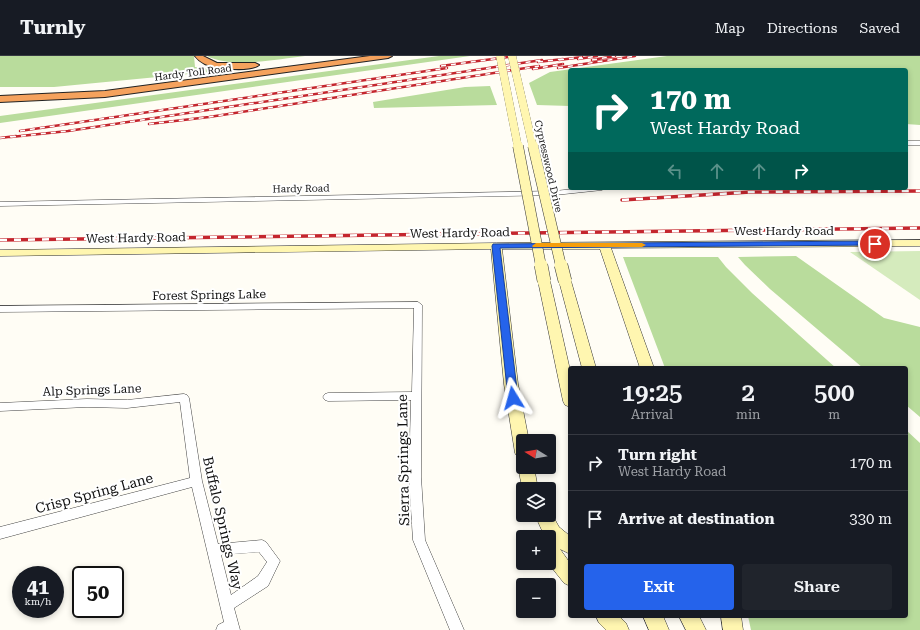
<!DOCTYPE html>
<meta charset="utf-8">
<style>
body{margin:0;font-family:"Roboto Serif",serif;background:#20242c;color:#f1f3f6;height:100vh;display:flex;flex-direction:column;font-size:15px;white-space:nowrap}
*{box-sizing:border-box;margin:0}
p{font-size:13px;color:#9ea1a6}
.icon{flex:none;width:22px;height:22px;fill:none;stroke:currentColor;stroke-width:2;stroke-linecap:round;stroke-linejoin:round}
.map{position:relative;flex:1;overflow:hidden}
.details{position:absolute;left:568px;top:310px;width:340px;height:252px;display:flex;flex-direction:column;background:#171b24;border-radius:4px;box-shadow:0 2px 6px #0003}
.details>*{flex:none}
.top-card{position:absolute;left:568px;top:12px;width:340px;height:122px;border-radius:4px;box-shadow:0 2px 6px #0003;background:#00695c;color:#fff;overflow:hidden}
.needle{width:26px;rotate:281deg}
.controls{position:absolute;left:516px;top:378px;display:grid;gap:8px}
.controls a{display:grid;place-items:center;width:40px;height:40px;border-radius:4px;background:#171b24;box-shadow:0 2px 6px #0003;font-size:20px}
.speed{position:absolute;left:12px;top:510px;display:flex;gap:8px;font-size:20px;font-weight:700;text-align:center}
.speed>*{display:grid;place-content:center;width:52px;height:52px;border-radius:50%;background:#171b24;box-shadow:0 2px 6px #0003;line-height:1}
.speed small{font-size:10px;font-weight:400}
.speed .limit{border:2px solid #111;border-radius:6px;background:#fff;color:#111}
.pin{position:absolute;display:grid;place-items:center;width:34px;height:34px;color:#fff;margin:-17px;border:2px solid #fff;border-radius:50%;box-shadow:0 1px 4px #0007}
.me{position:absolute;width:44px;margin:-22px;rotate:352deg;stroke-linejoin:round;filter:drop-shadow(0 0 3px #0008)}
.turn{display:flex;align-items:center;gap:14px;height:84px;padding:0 16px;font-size:18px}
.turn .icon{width:52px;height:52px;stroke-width:2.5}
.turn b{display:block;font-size:28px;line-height:34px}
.lanes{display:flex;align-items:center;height:38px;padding:0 16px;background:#0003;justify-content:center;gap:20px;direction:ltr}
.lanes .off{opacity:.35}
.eta{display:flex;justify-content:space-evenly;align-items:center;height:68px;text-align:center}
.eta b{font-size:24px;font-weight:600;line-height:28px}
.button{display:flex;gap:8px;margin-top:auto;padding:8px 16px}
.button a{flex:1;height:46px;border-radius:4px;background:#2563eb;color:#fff;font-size:16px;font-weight:600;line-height:46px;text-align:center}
.button a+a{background:#20242c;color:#f1f3f6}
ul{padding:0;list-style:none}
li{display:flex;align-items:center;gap:12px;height:56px;padding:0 16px;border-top:1px solid #363941}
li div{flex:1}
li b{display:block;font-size:15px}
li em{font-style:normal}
header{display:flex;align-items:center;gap:24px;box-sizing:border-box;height:56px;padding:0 20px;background:#171b24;border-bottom:1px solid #363941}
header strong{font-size:19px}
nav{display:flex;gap:22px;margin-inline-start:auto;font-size:14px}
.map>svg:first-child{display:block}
.green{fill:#d5ebbd}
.forest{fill:#b9dc9c}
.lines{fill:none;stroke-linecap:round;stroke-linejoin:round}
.street-casing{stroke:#444;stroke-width:1}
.secondary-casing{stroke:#333;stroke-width:1}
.highway-casing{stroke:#222;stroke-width:2}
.street{fill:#fff;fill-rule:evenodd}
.secondary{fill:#fff6b0;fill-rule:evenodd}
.highway{fill:#f5a25d;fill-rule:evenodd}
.rail-far1-casing{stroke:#c4262e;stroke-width:2.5}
.rail-casing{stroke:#c4262e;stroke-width:3.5}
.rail-far1{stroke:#fff;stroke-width:1.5;stroke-dasharray:5;stroke-linecap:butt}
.rail{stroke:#fff;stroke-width:2.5;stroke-dasharray:7;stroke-linecap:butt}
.secondary-bridge-far2-casing{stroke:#333;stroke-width:8;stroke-linecap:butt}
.secondary-bridge-far1-casing{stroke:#333;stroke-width:11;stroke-linecap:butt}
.secondary-bridge-casing{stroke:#333;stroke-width:14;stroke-linecap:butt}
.secondary-bridge-far2{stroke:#fff6b0;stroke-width:8}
.secondary-bridge-far1{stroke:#fff6b0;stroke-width:10}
.secondary-bridge{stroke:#fff6b0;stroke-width:13}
.route{fill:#2563eb;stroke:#184099}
.slow{fill:#f59e0b}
.labels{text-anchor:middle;stroke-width:4;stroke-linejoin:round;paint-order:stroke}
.far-street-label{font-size:10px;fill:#111;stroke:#fff}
.street-label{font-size:12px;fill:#111;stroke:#fff}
.near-street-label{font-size:14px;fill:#111;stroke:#fff}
</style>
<header>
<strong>Turnly</strong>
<nav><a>Map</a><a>Directions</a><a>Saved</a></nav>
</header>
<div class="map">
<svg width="920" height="574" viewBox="0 0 920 574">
<rect width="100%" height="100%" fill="#fffdf5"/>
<path class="green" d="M920,195V244L850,196Z"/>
<path class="forest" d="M0,0H194L195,11L230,14L54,31H0Z
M207,0H305C277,3 233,13 207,0Z
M439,0H470L0,67V60Z
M667,0H920V69L906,68V14H570V50L537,49L529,27L550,16Z
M490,30L497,49L374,52L373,46L465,31Z
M796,200L884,262L920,271V361L906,349V312H863L770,233L745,209L738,201Z
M623,201H718L726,211L752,237L836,312H665Z
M906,374L920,387V574H751L748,560H906Z"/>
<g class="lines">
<defs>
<path id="street" d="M906,85H920V89H906Z
M583,132H605L602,134L555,139L0,150V146L555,135Z
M418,246L422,249L421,421L425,484L464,574H450L413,484L409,421L411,344L328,345L325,344L323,341L325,338L328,337L412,336L414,252L0,256V250Z
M184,338L187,339L189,342L202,425L218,488L262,484L266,486L280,505L268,530L234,552L240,574H216L218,569L224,566L192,431L0,483V471L190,422L180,346L127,352L87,351L0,355V347L87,343L127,344ZM259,496L267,506L258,520L231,539L221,499Z"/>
<path id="secondary" d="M920,184V190L611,192L654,312H640L600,193H502L518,328L529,385H523V404L518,402L515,397L504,328L491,193L0,200V194L496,187Z
M544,221L548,222L550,225L570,314V351L565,349L563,345L538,225L540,222Z
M565,221L569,222L571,225L596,312H582L559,225L561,222Z
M523,405V411H534L538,433H523V436L518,411L520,406Z
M549,453L559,471L570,480V498L560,493L570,507V530L564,527L548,507H549V481H546L544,479L535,459H549Z
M596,560H619L626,567L629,574H606L599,567Z
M643,560H663L669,574H649Z
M679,560H699L706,574H686Z
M721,560H741L743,574H723Z"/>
<path id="highway" d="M195,0H203L217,7H255L259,9C251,16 215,13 205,8C201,6 198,4 195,0Z
M370,0H392L388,2L105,41L0,46V40L105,35Z"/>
</defs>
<use href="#street" class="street-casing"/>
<use href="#secondary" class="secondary-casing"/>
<use href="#highway" class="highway-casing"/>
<use href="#street" class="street"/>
<use href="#secondary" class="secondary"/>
<use href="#highway" class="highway"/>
<defs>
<path id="rail-far1" d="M578,3L597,0
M559,4L582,1
M592,4L615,0
M538,6L563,3
M441,10L515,0
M558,12L635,0
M533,13L563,8
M149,68L209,61L539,10
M20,75L447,12
M11,81L68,75L542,4
M0,82L16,80"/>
<path id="rail" d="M622,144L750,136L920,135
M0,184L920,172"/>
</defs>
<use href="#rail-far1" class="rail-far1-casing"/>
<use href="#rail" class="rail-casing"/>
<use href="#rail-far1" class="rail-far1"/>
<use href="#rail" class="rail"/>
<defs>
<path id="secondary-bridge-far2" d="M500,0L518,91
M512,0L533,91"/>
<path id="secondary-bridge-far1" d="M518,90L541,210
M533,90L561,210"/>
<path id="secondary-bridge" d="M541,209L544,225
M561,209L565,225"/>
</defs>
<use href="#secondary-bridge-far2" class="secondary-bridge-far2-casing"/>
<use href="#secondary-bridge-far1" class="secondary-bridge-far1-casing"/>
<use href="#secondary-bridge" class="secondary-bridge-casing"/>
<use href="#secondary-bridge-far2" class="secondary-bridge-far2"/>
<use href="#secondary-bridge-far1" class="secondary-bridge-far1"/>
<use href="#secondary-bridge" class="secondary-bridge"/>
</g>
<path class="route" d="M875,185L879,188L878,189L500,192L518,342L517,344H510L508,342L492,190L493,188Z"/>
<path class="slow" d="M536,187H642L646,189L642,191H533L532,190Z"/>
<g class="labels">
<g class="far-street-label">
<text transform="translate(193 16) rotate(-7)" y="4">Hardy Toll Road</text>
<text transform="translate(549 110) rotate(77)" y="4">Cypresswood Drive</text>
<text transform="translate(301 132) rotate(-1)" y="4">Hardy Road</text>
</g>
<g class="street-label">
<text x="784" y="179">West Hardy Road</text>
<text transform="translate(460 177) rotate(-1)" y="4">West Hardy Road</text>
<text transform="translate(136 182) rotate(-1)" y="4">West Hardy Road</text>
<text transform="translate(209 239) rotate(-1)" y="4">Forest Springs Lake</text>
<text transform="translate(92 334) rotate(-2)" y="4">Alp Springs Lane</text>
</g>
<g class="near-street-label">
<text transform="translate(403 404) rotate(-91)" y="5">Sierra Springs Lane</text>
<text transform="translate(94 437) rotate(-15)" y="5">Crisp Spring Lane</text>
<text transform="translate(223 467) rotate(77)" y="5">Buffalo Springs Way</text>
</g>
</g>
</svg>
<div class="controls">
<a><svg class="needle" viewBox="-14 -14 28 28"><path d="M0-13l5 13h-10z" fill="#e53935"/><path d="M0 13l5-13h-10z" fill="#9ea1a6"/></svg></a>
<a><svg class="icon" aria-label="layers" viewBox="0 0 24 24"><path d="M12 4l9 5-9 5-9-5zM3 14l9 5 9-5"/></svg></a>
<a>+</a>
<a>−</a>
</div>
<div class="speed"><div>41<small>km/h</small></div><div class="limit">50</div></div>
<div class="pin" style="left:875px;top:188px;background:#d93025"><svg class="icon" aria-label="arrive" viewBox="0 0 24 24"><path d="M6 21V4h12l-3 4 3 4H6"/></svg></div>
<svg class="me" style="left:513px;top:342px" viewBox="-20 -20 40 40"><path d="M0-17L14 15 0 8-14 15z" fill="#2563eb" stroke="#fff" stroke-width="4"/></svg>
<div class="top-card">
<div class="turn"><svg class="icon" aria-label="right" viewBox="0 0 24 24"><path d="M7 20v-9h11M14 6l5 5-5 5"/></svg><div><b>170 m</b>West Hardy Road</div></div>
<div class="lanes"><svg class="icon off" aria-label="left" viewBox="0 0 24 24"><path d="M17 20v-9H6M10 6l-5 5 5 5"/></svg><svg class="icon off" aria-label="ahead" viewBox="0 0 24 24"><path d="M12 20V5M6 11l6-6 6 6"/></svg><svg class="icon off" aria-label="ahead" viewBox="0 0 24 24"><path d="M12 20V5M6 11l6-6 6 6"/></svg><svg class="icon" aria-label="right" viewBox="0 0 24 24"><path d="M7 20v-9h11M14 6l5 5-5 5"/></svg></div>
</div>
<section class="details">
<div class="eta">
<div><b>19:25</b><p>Arrival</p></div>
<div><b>2</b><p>min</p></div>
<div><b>500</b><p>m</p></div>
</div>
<ul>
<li><svg class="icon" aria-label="right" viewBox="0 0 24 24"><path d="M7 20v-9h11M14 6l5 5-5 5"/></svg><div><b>Turn right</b><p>West Hardy Road</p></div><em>170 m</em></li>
<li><svg class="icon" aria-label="arrive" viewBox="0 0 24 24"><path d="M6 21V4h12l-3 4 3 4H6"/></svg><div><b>Arrive at destination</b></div><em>330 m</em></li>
</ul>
<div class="button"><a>Exit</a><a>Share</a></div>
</section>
</div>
